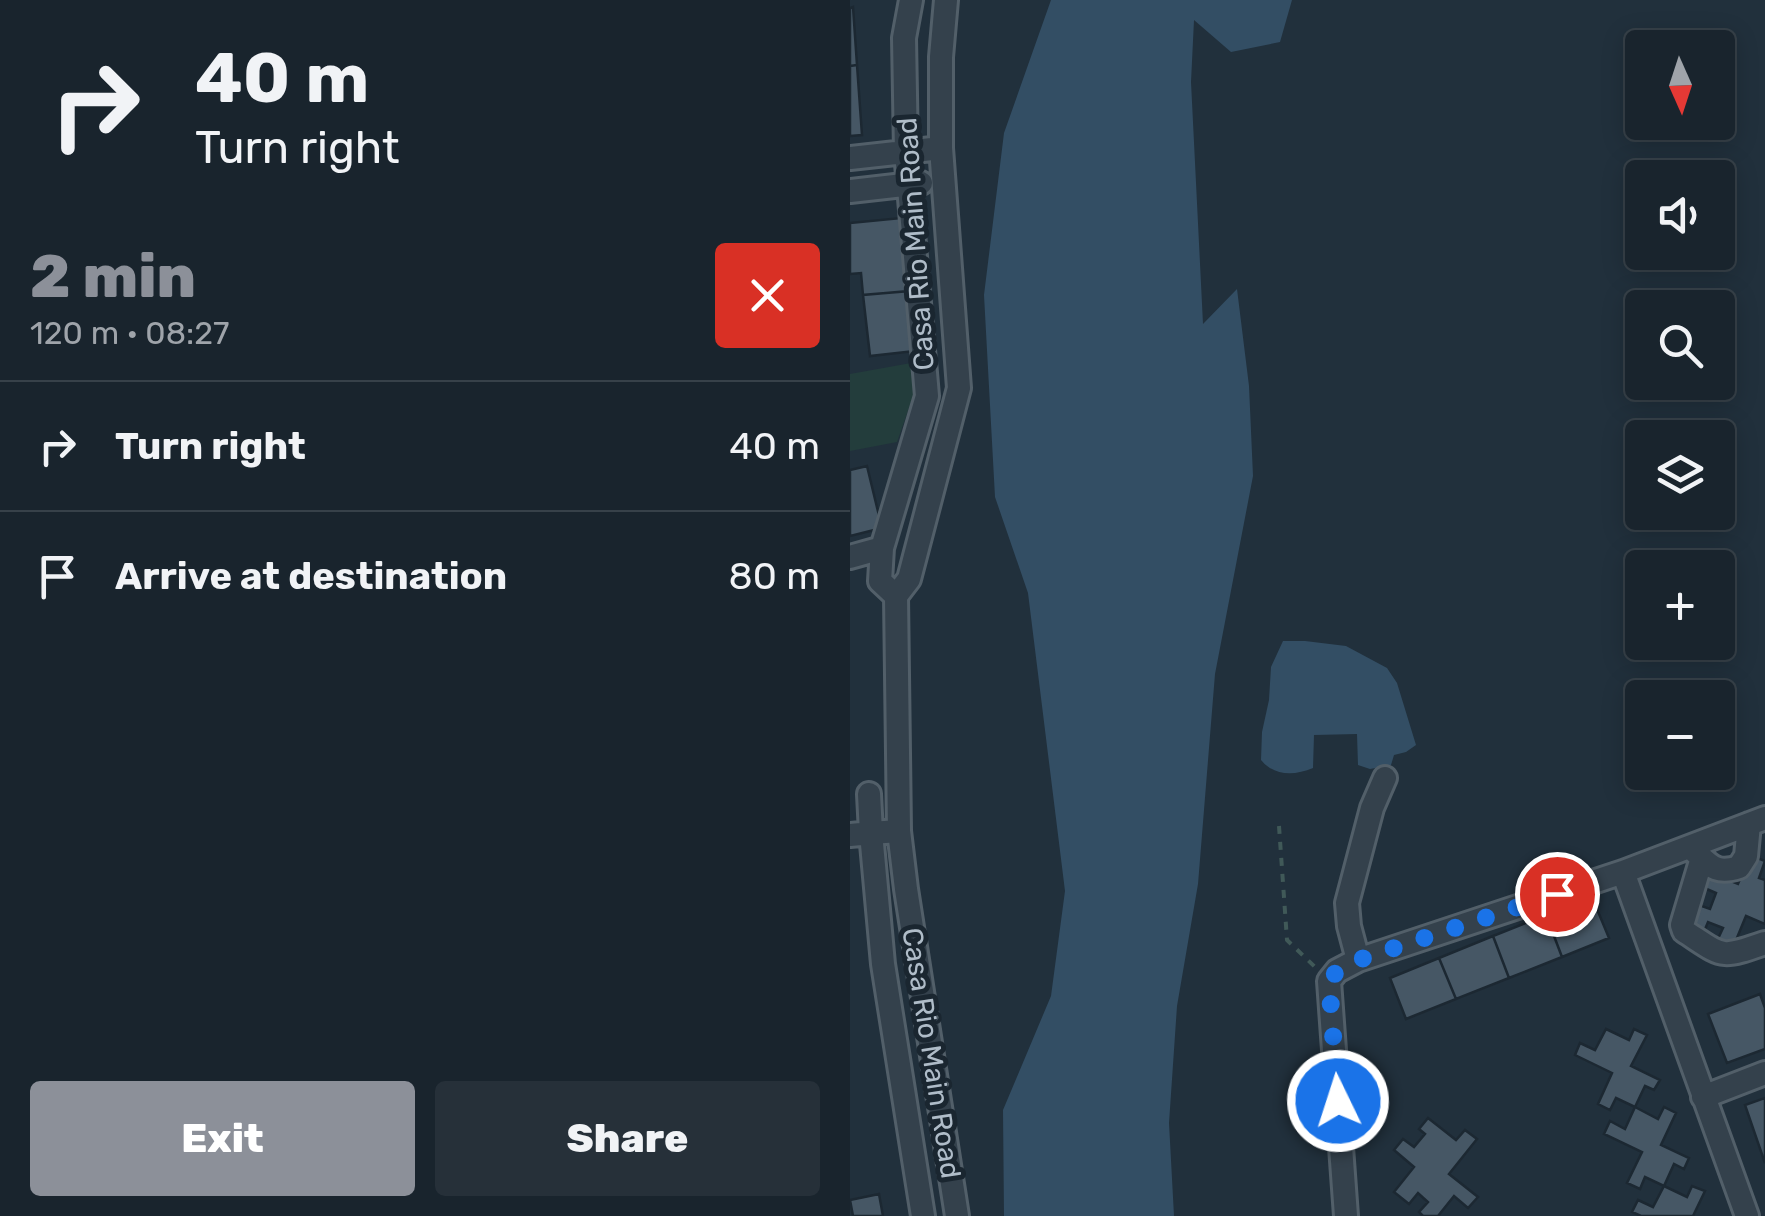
<!DOCTYPE html>
<meta charset="utf-8">
<style>
body{margin:0;font-family:Rubik,sans-serif;background:#263039;color:#f1f3f6;height:100vh;display:flex;flex-direction:column;font-size:38px;white-space:nowrap}
*{box-sizing:border-box;margin:0}
p{font-size:32px;color:#9fa4aa}
.icon{flex:none;width:55px;height:55px;fill:none;stroke:currentColor;stroke-width:2;stroke-linecap:round;stroke-linejoin:round}
.map{position:relative;flex:1;overflow:hidden}
.details{display:flex;flex-direction:column;background:#19242d;width:850px}
.details>*{flex:none}
.hud{background:#19242d;color:#f1f3f6;overflow:hidden}
.needle{width:65px;rotate:177deg}
.tools{position:absolute;left:775px;top:30px;display:grid;gap:20px}
.tools a{display:grid;place-items:center;width:110px;height:110px;border-radius:10px;background:#19242d;box-shadow:0 5px 25px #0003,0 0 0 2px #374149;font-size:50px}
.pin{position:absolute;display:grid;place-items:center;width:85px;height:85px;color:#fff;margin:-42px;border:5px solid #fff;border-radius:50%;box-shadow:0 2px 10px #0007}
.me{position:absolute;width:110px;margin:-55px;rotate:356deg;stroke-linejoin:round;filter:drop-shadow(0 0 8px #0008)}
.turn{display:flex;align-items:center;gap:35px;height:210px;padding:0 30px;font-size:45px}
.turn .icon{width:130px;height:130px;stroke-width:2.5}
.turn b{display:block;font-size:70px;line-height:85px}
.round{display:grid;place-items:center;flex:none;width:105px;height:105px;border-radius:10px;background:#263039}
.overview{display:flex;align-items:center;justify-content:space-between;height:170px;padding:0 30px}
h1{font-size:60px;font-weight:800;line-height:75px;color:#8c9099}
.action{display:flex;gap:20px;margin-top:auto;padding:20px 30px}
.action a{flex:1;height:115px;border-radius:10px;background:#8c9099;color:#fff;font-size:40px;font-weight:800;line-height:115px;text-align:center}
.action a+a{background:#263039;color:#f1f3f6}
ul{padding:0;list-style:none}
li{display:flex;align-items:center;gap:30px;height:130px;padding:0 30px;border-top:2px solid #374149}
li div{flex:1}
li b{display:block;font-size:38px}
li em{font-style:normal}
main{display:flex;flex:1;min-height:0}
.map>svg:first-child{display:block}
.green{fill:#233d3c}
.water{fill:#334e64}
.building{fill:#465765;stroke:#1c2832;stroke-width:2.5}
.lines{fill:none;stroke-linecap:round;stroke-linejoin:round}
.minor-casing{stroke:#525f69;stroke-width:28}
.path{stroke:#405958;stroke-width:4;stroke-dasharray:8 8;stroke-linecap:butt}
.minor{stroke:#34414c;stroke-width:22}
.route{stroke:#1a73e8;stroke-width:18;stroke-dasharray:0 32.4}
.labels{text-anchor:middle;stroke-width:10;stroke-linejoin:round;paint-order:stroke}
.street-label{font-size:28px;fill:#afbcc8;stroke:#1a2630}
</style>
<main>
<section class="details">
<div class="hud">
<div class="turn"><svg class="icon" aria-label="right" viewBox="0 0 24 24"><path d="M7 20v-9h11M14 6l5 5-5 5"/></svg><div><b>40 m</b>Turn right</div></div>
</div>
<div class="overview"><div><h1>2 min</h1><p>120 m · 08:27</p></div><a class="round" style="background:#d93025;color:#fff"><svg class="icon" aria-label="close" viewBox="0 0 24 24"><path d="M6 6l12 12M18 6L6 18"/></svg></a></div>
<ul>
<li><svg class="icon" aria-label="right" viewBox="0 0 24 24"><path d="M7 20v-9h11M14 6l5 5-5 5"/></svg><div><b>Turn right</b></div><em>40 m</em></li>
<li><svg class="icon" aria-label="arrive" viewBox="0 0 24 24"><path d="M6 21V4h12l-3 4 3 4H6"/></svg><div><b>Arrive at destination</b></div><em>80 m</em></li>
</ul>
<div class="action"><a>Exit</a><a>Share</a></div>
</section>
<div class="map">
<svg width="915" height="1216" viewBox="0 0 915 1216">
<rect width="100%" height="100%" fill="#21303c"/>
<path class="green" d="M61,363L66,388L47,442L0,451V374Z"/>
<path class="water" d="M201,0H442L430,42L381,52L344,20L341,82L353,324L387,289L399,386L403,476L365,674L348,884L327,1006L319,1123L324,1216H154L153,1110L201,996L215,891L178,593L145,497L134,295L154,133Z
M433,641H455L496,646L537,668L547,683L566,745L556,752L544,755L541,765L520,769L508,765L507,734L464,735L463,768C444,776 424,776 411,760L412,732L419,700L421,667Z"/>
<path class="building" d="M3,7L7,65L0,66V8Z
M7,65L12,135L0,136V66Z
M51,218L59,291L13,295L11,273L0,274V223Z
M59,291L65,351L20,356L13,295Z
M17,466L32,528L0,536V470Z
M900,855L915,861L909,878L915,880V924L896,916L882,950L866,943L873,928L858,922L853,934L839,928L849,905L860,909L866,893L852,887L858,872L888,884Z
M742,897L759,938L712,957L696,915Z
M696,915L712,957L659,978L643,936Z
M643,936L659,978L606,999L589,958Z
M589,958L606,999L556,1019L540,978Z
M910,994L915,1008V1049L877,1063L858,1014Z
M756,1029L779,1040L784,1029L797,1035L781,1066L810,1080L804,1090L795,1086L785,1107L766,1098L760,1110L748,1104L762,1073L725,1055L730,1043L745,1050Z
M915,1098V1163L895,1105Z
M785,1107L808,1119L814,1107L826,1113L811,1145L839,1158L834,1169L824,1164L814,1186L795,1177L790,1189L777,1183L792,1152L754,1134L760,1121L775,1129Z
M578,1118L606,1140L615,1130L627,1139L599,1174L628,1197L618,1208L604,1196L588,1216H573L569,1212L578,1202L568,1193L559,1204L544,1192L564,1167L544,1150L553,1139L564,1147L575,1134L569,1129Z
M814,1186L837,1197L842,1186L855,1191L843,1216H791L782,1212L788,1200L803,1207Z
M29,1194L33,1216H3L0,1200Z"/>
<g class="lines">
<defs>
<path id="minor" d="M96,0L91,57V148L109,388L59,579L46,596L49,831L56,889L107,1216
M0,158L91,148
M0,191L71,183
M0,557L32,548
M46,596L30,581L32,548L77,396L56,152L54,38L61,0
M49,831L21,833L33,964L73,1216
M0,835L21,833L19,794
M842,849C860,865 865,875 889,867L896,856L899,824
M852,858L832,925L834,931C874,957 869,959 915,943
M773,872L897,1216
M508,960L499,926L497,903L522,808L535,778
M853,1097L915,1073
M496,1216L479,981L487,971L508,960L773,872L915,818"/>
</defs>
<use href="#minor" class="minor-casing"/>
<path class="path" d="M429,826L437,940L465,967"/>
<use href="#minor" class="minor"/>
</g>
<g class="lines">
<path class="route" d="M488,1101L479,981L487,971L508,960L707,894"/>
</g>
<g class="labels">
<g class="street-label">
<text transform="translate(65 244) rotate(-94)" y="10">Casa Rio Main Road</text>
<text transform="translate(82 1053) rotate(81)" y="10">Casa Rio Main Road</text>
</g>
</g>
</svg>
<div class="tools">
<a><svg class="needle" viewBox="-14 -14 28 28"><path d="M0-13l5 13h-10z" fill="#e53935"/><path d="M0 13l5-13h-10z" fill="#9fa4aa"/></svg></a>
<a><svg class="icon" aria-label="sound" viewBox="0 0 24 24"><path d="M4 9h4l5-4v14l-5-4H4zM17 9q2 3 0 6"/></svg></a>
<a><svg class="icon" aria-label="search" viewBox="0 0 24 24"><circle cx="10" cy="10" r="6"/><path d="M15 15l6 6"/></svg></a>
<a><svg class="icon" aria-label="layers" viewBox="0 0 24 24"><path d="M12 4l9 5-9 5-9-5zM3 14l9 5 9-5"/></svg></a>
<a>+</a>
<a>−</a>
</div>
<div class="pin" style="left:707px;top:894px;background:#d93025"><svg class="icon" aria-label="arrive" viewBox="0 0 24 24"><path d="M6 21V4h12l-3 4 3 4H6"/></svg></div>
<svg class="me" style="left:488px;top:1101px" viewBox="-20 -20 40 40"><circle r="17" fill="#1a73e8" stroke="#fff" stroke-width="3"/><path d="M0-11L8 9 0 5-8 9z" fill="#fff"/></svg>
</div>
</main>
